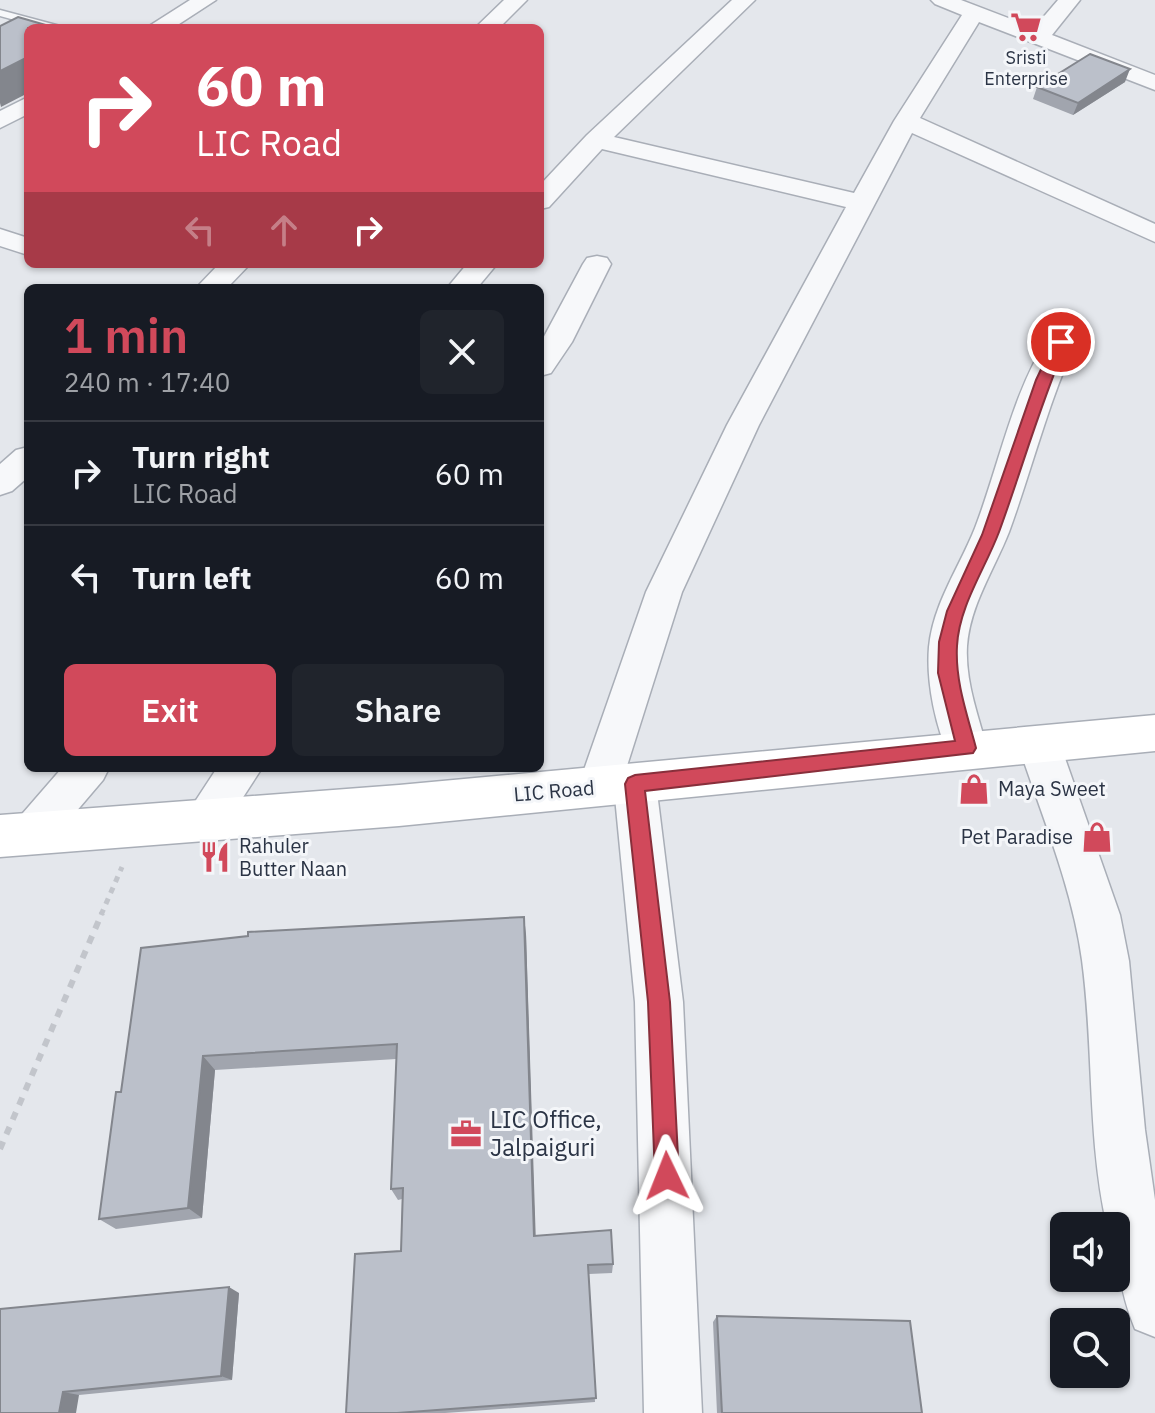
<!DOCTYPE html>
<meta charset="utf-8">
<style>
body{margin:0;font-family:"IBM Plex Sans",sans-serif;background:#20242c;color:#f1f3f6;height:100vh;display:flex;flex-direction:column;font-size:30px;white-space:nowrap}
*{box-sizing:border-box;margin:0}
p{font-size:26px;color:#9ea1a6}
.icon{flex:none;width:44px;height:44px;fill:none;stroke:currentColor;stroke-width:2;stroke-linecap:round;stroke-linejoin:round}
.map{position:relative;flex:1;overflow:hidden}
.drawer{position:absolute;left:24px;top:284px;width:520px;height:488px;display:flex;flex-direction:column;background:#171b24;border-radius:12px;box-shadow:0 2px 6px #0004}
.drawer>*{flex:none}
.banner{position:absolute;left:24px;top:24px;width:520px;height:244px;border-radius:12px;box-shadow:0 2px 6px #0004;background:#d1495b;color:#fff;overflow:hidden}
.buttons{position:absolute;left:1050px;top:1212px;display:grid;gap:16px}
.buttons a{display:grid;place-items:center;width:80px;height:80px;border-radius:12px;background:#171b24;box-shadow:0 2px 6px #0004;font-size:40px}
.pin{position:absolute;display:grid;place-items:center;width:68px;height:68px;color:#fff;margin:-34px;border:4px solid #fff;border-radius:50%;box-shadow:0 2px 8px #0007}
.me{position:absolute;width:88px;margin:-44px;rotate:358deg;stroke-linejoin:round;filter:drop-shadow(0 0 6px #0008)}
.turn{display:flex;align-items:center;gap:28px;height:168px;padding:0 40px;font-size:36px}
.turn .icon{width:104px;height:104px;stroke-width:2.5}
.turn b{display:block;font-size:56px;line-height:68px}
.lanes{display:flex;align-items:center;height:76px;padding:0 40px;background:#0003;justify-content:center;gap:40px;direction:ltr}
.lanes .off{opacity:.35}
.round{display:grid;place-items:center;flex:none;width:84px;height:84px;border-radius:12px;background:#20242c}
.headline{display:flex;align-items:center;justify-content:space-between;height:136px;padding:0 40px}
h1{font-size:48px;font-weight:600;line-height:60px;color:#d1495b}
.action{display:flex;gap:16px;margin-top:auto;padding:16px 40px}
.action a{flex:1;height:92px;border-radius:12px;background:#d1495b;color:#fff;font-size:32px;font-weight:600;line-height:92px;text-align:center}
.action a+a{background:#20242c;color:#f1f3f6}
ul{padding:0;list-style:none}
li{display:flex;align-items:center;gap:24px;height:104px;padding:0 40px;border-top:2px solid #363941}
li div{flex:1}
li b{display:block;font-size:30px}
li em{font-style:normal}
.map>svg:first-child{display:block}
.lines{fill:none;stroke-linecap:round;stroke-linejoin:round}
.lane-casing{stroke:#a9aeb7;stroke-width:3}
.street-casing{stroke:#a9aeb7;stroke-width:3}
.secondary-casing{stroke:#a9aeb7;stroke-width:3}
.path-far1{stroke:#c2c5cb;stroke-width:5;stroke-dasharray:6 6;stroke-linecap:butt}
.path{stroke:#c2c5cb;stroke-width:6;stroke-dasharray:8 8;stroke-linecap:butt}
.lane{fill:#f7f8fa;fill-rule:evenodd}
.street{fill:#f7f8fa;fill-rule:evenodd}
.secondary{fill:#fff;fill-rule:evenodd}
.wall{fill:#a1a5ae}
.shaded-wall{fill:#83868d}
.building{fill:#bbc0ca;stroke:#83868d;stroke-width:2}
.route{fill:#d1495b;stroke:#882f3b;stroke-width:2}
.labels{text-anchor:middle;stroke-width:6;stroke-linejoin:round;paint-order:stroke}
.far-poi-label{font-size:18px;fill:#2b3445;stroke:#f4f6f9}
.poi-label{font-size:20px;fill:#2b3445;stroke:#f4f6f9;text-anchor:start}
.street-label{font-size:20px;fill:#2b3445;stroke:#f4f6f9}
.near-poi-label{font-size:24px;fill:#2b3445;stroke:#f4f6f9;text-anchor:start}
</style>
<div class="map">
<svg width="1155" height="1413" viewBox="0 0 1155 1413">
<rect width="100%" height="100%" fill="#e4e7ec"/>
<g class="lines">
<defs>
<path id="lane" d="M0,10L60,26L61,28H44L0,16Z"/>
<path id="street" d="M190,0H216L173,28H146Z
M504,0H527L499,28H475Z
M732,0H755L614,137L854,193L894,121L962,15L935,4L931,0H961L1034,28L1058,0H1080L1052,35L1155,75V90L979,22L920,118L1155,224V242L912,133L759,425L682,592L626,769L635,766L650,771L656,784L683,1002L702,1413H644L635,1002L615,797L599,805L584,800L578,787L646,592L727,425L846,207L602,149L549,207L540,209V185L587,135Z
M28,97V114L0,128V111Z
M0,229L28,238V255L0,246Z
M597,256L607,258L611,264L572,342L551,373L540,376V344L583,264L587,258Z
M219,264H250L227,288H196Z
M467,264H497L477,288H447Z
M1061,333L1072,335L1076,342C1048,403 1032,469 1009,532C994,570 970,605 967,646C965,681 978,715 987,748L981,760L966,765L951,760C936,729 926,683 929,647C933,604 959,568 975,528C999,466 1012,392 1050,335Z
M28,447V477L12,491L0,495V464L16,450Z
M1039,727L1053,732L1060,744L1120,915L1129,961L1145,1130L1155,1200V1337L1135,1329C1121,1295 1116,1262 1116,1226H1107C1087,1139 1094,1048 1082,960C1072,886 1041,814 1018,744L1025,732Z
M62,768H109L103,780L46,847L31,853L16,847L9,834L16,821Z
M217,768H262L218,836L203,842L188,836L181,823Z"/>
<path id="secondary" d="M1155,715V751L399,826L0,857V815L399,785Z"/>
</defs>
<use href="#lane" class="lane-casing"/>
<use href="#street" class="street-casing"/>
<use href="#secondary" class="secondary-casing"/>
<path class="path-far1" d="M101,915L122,867"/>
<path class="path" d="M0,1149L102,913"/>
<use href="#lane" class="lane"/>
<use href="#street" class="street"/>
<use href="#secondary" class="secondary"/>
</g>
<path class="wall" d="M1125,82L1073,115L1033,99L1037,87Z
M526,934L535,1236L613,1264L612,1273L589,1274L595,1402L445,1413H346L401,1251L402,1199L398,1200L391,1189L396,1059L215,1070L202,1218L116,1229L99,1219L121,1092L141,948Z
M239,1293L232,1380L79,1395L0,1413Z
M717,1316L922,1413H717L713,1322Z"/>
<path class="shaded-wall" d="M28,57V93L1,107L0,103V71Z
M1130,69L1125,82L1073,115L1078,103Z
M524,917L526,934L536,1245L534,1236Z
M203,1056L215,1070L202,1218L188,1208Z
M229,1287L239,1293L232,1380L221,1376Z
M63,1392L79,1395L76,1413H59Z"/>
<path class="building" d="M18,17L56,28H28V57L0,71V26Z
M1090,54L1130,69L1078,103L1037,87Z
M524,917L534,1236L611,1230L613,1264L588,1265L596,1398L397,1413H346L355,1254L401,1251L403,1188L391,1189L397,1044L203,1056L188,1208L99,1219L116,1092H121L141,948L248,936V932Z
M229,1287L221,1376L63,1392L59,1413H0V1309Z
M717,1316L910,1321L922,1413H722Z"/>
<path class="route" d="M1061,338L1067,342C1040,404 1022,469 999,532C985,569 959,606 957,646C955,681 967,714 976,748L973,753L645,791L670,1002L679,1176L675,1184L667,1188L659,1184L655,1176L648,1002L625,784L628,778L635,775L955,741L938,673L939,642L947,611L982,535L1036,380L1054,342Z"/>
<defs>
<symbol id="supermarket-bare" viewBox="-9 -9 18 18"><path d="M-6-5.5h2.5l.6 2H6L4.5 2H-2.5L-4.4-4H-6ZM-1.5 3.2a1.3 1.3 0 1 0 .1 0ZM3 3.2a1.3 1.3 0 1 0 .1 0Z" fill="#d1495b" stroke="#f4f6f9" stroke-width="2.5" paint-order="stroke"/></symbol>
<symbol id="shop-bare" viewBox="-9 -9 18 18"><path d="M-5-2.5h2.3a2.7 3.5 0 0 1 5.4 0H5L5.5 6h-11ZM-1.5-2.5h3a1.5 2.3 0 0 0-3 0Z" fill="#d1495b" stroke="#f4f6f9" stroke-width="2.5" paint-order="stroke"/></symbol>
<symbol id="restaurant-bare" viewBox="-9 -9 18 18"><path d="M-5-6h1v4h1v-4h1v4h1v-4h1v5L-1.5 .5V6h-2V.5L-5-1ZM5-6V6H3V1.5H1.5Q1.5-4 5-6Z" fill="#d1495b" stroke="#f4f6f9" stroke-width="2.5" paint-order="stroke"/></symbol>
<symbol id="office-bare" viewBox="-9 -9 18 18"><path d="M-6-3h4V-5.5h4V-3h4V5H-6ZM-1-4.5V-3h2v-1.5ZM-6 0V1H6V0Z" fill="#d1495b" stroke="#f4f6f9" stroke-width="2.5" paint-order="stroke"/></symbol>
</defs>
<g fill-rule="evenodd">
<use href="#supermarket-bare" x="1004" y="5" width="44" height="44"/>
<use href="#shop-bare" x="952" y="767" width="44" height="44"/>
<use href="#shop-bare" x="1075" y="815" width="44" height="44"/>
<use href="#restaurant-bare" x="193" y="835" width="44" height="44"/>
<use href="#office-bare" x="444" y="1112" width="44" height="44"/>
</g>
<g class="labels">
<g class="far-poi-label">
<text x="1026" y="64">Sristi<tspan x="1026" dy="21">Enterprise</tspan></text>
</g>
<g class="poi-label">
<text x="998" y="796">Maya Sweet</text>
<text x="1073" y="844" text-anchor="end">Pet Paradise</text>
<text x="239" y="853">Rahuler<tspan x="239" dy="23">Butter Naan</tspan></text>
</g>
<g class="street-label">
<text transform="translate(554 791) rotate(-5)" y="7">LIC Road</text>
</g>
<g class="near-poi-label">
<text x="490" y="1128">LIC Office,<tspan x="490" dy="28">Jalpaiguri</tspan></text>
</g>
</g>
</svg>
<div class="buttons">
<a><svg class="icon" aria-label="sound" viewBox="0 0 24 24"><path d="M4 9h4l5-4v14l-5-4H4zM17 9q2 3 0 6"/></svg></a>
<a><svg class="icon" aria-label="search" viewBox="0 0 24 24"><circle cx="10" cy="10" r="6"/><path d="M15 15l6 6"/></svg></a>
</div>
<div class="pin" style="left:1061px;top:342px;background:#d93025"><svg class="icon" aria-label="arrive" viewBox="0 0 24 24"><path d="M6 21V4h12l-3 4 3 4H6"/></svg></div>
<svg class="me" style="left:667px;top:1176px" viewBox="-20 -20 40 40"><path d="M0-17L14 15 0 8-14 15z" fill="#d1495b" stroke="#fff" stroke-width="4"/></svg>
<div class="banner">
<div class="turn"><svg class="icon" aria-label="right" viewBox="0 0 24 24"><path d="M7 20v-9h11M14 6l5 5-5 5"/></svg><div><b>60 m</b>LIC Road</div></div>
<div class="lanes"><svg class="icon off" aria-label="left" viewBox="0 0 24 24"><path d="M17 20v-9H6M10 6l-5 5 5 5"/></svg><svg class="icon off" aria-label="ahead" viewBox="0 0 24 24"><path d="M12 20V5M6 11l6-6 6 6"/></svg><svg class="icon" aria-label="right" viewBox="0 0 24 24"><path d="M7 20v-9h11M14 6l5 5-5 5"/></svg></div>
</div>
<section class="drawer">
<div class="headline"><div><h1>1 min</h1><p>240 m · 17:40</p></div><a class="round"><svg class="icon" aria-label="close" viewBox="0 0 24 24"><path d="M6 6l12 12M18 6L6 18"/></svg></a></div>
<ul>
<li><svg class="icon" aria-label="right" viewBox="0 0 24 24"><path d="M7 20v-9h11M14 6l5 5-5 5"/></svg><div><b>Turn right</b><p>LIC Road</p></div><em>60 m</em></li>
<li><svg class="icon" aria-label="left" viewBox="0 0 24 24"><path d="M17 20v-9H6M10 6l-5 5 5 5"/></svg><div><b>Turn left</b></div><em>60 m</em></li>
</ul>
<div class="action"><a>Exit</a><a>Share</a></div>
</section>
</div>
